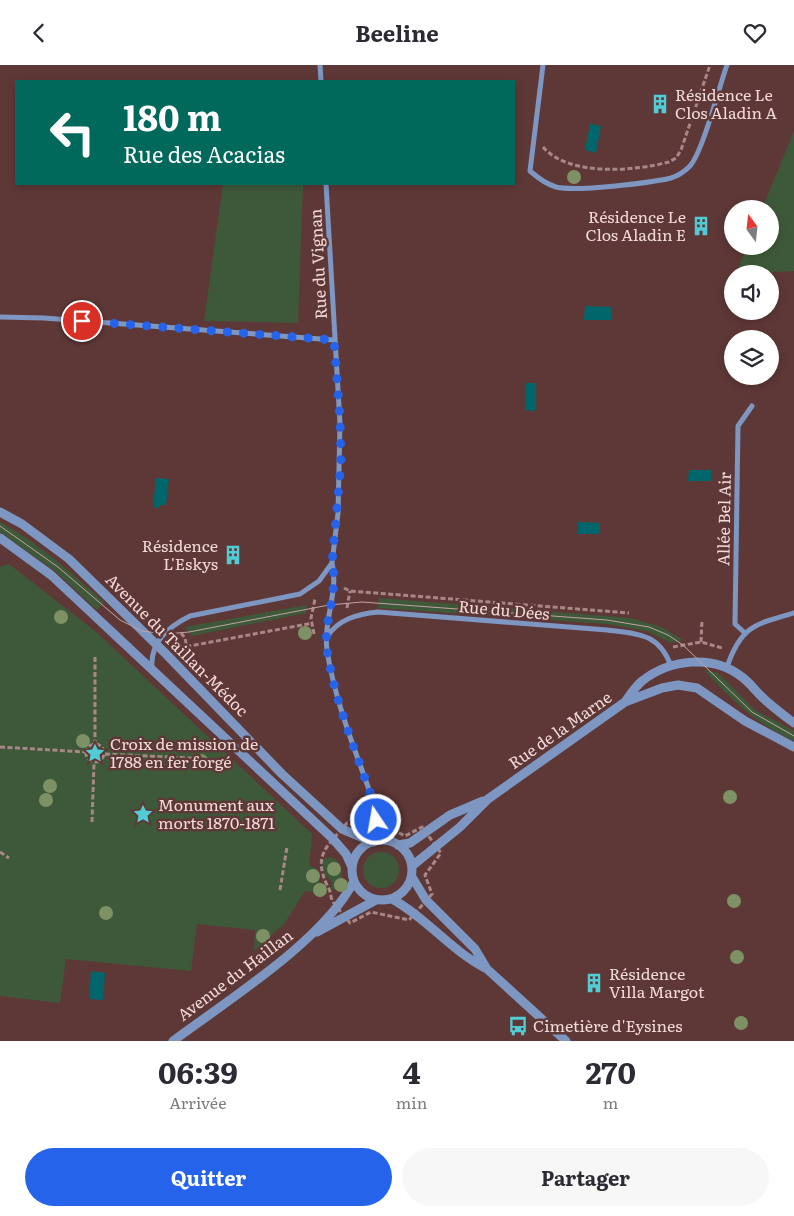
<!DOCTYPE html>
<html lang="fr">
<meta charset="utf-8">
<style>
body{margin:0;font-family:Literata,serif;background:#f7f7f7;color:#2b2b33;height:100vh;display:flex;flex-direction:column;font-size:19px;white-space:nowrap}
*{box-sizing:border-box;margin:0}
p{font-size:16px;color:#7c7c81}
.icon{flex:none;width:28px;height:28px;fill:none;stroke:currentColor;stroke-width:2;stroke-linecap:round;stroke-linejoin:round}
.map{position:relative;height:976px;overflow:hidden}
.drawer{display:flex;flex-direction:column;background:#fff;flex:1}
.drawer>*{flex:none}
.banner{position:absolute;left:15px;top:15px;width:500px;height:105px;border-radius:0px;box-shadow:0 2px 8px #0003;background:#00695c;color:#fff;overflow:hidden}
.needle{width:32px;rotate:345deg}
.controls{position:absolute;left:724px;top:135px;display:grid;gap:10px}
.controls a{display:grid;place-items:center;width:55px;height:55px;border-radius:50%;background:#fff;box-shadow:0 2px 8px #0003;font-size:25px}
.pin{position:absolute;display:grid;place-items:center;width:42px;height:42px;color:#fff;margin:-21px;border:2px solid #fff;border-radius:50%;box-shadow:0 1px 5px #0007}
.me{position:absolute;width:55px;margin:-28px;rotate:348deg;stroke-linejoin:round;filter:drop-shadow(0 0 4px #0008)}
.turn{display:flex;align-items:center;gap:18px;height:105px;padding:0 25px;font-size:22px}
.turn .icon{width:65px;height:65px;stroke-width:2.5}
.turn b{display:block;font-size:35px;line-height:42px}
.eta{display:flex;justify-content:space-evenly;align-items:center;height:85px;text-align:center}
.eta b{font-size:30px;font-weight:700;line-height:35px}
.button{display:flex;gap:10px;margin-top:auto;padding:10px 25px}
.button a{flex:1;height:58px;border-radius:30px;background:#2563eb;color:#fff;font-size:20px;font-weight:700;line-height:58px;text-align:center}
.button a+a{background:#f7f7f7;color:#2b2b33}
header{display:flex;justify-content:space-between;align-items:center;height:65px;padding:0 25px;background:#fff;font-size:22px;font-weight:700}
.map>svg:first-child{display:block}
.green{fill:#3e5939}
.water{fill:#01666b}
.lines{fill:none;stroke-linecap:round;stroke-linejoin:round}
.path{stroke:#a88887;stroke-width:3;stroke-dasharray:5 2.5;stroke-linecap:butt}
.minor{stroke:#7d96c2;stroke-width:5}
.tertiary{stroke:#7d96c2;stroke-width:9}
.tram{stroke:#c2a4a3;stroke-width:1}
.tree{fill:#7d9165}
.route{stroke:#2563eb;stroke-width:9;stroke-dasharray:0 16.2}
.labels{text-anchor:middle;stroke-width:5;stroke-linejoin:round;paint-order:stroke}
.poi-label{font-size:16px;fill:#f3dad8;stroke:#5e3837;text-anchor:start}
.street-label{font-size:16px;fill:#f3dad8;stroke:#5e3837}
</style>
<header><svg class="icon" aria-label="back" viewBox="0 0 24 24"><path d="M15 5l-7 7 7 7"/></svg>Beeline<svg class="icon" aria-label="heart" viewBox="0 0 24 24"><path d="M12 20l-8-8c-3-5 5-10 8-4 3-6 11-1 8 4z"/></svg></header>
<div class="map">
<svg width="794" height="976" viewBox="0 0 794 976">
<rect width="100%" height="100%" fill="#5e3837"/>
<path class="green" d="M794,66V206L736,209L747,181H770V144H762Z
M223,119H303L298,258L204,256Z
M0,457C39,478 71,508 104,537L97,545L55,506L0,467Z
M9,499L95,566L312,769L309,801L316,803L319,816L327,823L326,829L305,826L284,859L254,886L255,865L197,859L191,906L66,894L60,938L0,931V502Z
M379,533L630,553L661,562L683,575L671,578L647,566L607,559L378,543Z
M307,540L306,548L192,571L185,562Z
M704,605L718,608L755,645L794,666V676C757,659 731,635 704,605Z
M363 805a18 18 0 1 1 36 0a18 18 0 1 1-36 0Z
M330,792L338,796C343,806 343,813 340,823L332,825V817L324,809L321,798L323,794Z"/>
<path class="water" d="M590,59L601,61L596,88L585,85Z
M585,241L612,242L611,255H584Z
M525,318H536V346L525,345Z
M689,405H711V416H688Z
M156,413L169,414L166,440H160L159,443L153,442Z
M578,457L600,458V469H578Z
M91,906L105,908L103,935L89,934Z"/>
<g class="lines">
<path class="path" d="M543,82C569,112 634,106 669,97L676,93L681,85L710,0
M344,523L350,526L629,548
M347,543L350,526
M181,568L185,573L188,588L185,591
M314,569L311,553L315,534
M701,577L702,555
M673,582L701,577L722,583
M179,583L313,558
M95,592V679
M86 688a9 9 0 1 1 18 0a9 9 0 1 1-18 0Z
M0,682L86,687
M105,689L210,694
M382,754L389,763L405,771L422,762L441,788L425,810L432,829L409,855L371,847L350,858C345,851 338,844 333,837C330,832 331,826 328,822C312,790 327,782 347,758L363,762Z
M92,757L94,698
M0,787L9,793
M280,825L287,782"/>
<path class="minor" d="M320,0L321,16
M543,0L530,106C538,113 546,119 556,122C576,127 649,118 671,113C678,111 685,106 690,101C703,86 719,22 727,0
M326,119L340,359L338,448L332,498C339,526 323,556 327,585C335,638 357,689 374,739L376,755L389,776
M0,252L44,253L334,275
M745,568L735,559L738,361L752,341
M327,572C338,554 358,549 378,547L607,565C638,569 659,568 671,601
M727,602C741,561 755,559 794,548
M152,603C150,577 168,562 190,551L300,529L319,516L332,498"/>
<path class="tertiary" d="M0,447L22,459L69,494L166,589L282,709L342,764L373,777
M0,473L51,510L333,774L346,789L352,802
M625,637L662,623L678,620L697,623L745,656L794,682
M352 805a30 30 0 1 1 60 0a30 30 0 1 1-60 0Z
M398,780L410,778L450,750L483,736
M412,801L460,762L488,734L625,637C630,630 635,622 642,616C670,594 713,589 742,612C749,617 755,625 761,631C771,641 782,649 794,658
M412,812L426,835L475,884L487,904L566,976
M392,834C427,853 451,886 487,904
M317,867L376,835
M173,976C228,935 323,876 354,816"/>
<path class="tram" d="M0,461L58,502L120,555L142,566L166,569L189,567L329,540L362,537L607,555L649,562L668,570L683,580L752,647L794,671"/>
</g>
<g class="tree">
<circle cx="574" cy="112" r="7"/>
<circle cx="61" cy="552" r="7"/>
<circle cx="305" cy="568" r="7"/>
<circle cx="83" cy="676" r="7"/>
<circle cx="201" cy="696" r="7"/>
<circle cx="50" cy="721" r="7"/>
<circle cx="730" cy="732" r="7"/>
<circle cx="46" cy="735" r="7"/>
<circle cx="334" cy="804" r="7"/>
<circle cx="313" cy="811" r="7"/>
<circle cx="341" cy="820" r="7"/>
<circle cx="320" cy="825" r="7"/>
<circle cx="734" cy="836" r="7"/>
<circle cx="106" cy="848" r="7"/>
<circle cx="263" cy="871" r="7"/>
<circle cx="737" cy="892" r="7"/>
<circle cx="741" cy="958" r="7"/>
</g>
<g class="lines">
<path class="route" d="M82,256L334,275L340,353L341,398L332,498C339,526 323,556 327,585C335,638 357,689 374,739L376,755"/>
</g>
<defs>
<symbol id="building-bare" viewBox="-9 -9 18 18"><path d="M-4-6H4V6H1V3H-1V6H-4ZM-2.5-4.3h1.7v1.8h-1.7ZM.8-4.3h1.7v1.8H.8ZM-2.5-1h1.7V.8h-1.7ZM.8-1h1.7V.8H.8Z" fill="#51ccd4" stroke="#5e3837" stroke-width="2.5" paint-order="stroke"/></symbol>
<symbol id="sight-bare" viewBox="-9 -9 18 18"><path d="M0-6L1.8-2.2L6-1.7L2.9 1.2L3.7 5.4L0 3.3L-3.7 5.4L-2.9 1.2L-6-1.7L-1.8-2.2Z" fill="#51ccd4" stroke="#5e3837" stroke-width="2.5" paint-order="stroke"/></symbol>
<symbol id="bus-bare" viewBox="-9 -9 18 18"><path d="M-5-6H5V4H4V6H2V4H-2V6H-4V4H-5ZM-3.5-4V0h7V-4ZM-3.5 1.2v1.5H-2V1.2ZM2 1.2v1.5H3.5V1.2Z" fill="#51ccd4" stroke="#5e3837" stroke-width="2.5" paint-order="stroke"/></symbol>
</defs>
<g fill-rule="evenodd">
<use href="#building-bare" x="646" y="25" width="28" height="28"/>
<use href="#building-bare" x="687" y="147" width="28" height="28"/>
<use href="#building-bare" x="219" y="476" width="28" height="28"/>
<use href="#sight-bare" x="81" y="674" width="28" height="28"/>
<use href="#sight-bare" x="129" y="735" width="28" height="28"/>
<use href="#building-bare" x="580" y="904" width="28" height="28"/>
<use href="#bus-bare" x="504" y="947" width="28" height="28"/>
</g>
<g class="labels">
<g class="poi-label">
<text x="675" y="36">Résidence Le<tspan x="675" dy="18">Clos Aladin A</tspan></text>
<text x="686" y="158" text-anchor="end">Résidence Le<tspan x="686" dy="18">Clos Aladin E</tspan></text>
<text x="218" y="487" text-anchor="end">Résidence<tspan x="218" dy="18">L'Eskys</tspan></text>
<text x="110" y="685">Croix de mission de<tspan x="110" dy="18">1788 en fer forgé</tspan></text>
<text x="158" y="746">Monument aux<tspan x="158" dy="18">morts 1870-1871</tspan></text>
<text x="609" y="915">Résidence<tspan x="609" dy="18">Villa Margot</tspan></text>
<text x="533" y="967">Cimetière d'Eysines</text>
</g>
<g class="street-label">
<text transform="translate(318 199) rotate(-93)" y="6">Rue du Vignan</text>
<text transform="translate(724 454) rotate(-89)" y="6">Allée Bel Air</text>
<text transform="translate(504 545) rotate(5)" y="6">Rue du Dées</text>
<text transform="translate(177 580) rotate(45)" y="6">Avenue du Taillan-Médoc</text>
<text transform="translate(560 665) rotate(-35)" y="6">Rue de la Marne</text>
<text transform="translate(235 910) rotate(-37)" y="6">Avenue du Haillan</text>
</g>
</g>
</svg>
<div class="controls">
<a><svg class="needle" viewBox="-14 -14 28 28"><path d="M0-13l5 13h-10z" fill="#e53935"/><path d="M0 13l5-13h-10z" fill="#7c7c81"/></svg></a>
<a><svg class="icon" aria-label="sound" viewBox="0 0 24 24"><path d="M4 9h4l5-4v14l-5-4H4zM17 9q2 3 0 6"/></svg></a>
<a><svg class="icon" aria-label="layers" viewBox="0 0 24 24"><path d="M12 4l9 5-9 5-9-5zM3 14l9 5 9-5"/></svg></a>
</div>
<div class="pin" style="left:82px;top:256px;background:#d93025"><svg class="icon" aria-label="arrive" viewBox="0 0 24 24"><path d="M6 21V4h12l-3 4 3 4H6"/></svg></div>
<svg class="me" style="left:376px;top:755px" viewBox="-20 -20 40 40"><circle r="17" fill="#2563eb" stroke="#fff" stroke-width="3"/><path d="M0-11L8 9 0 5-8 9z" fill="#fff"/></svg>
<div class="banner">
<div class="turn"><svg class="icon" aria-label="left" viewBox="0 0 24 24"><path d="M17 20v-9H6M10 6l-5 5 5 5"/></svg><div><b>180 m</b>Rue des Acacias</div></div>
</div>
</div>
<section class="drawer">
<div class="eta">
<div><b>06:39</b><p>Arrivée</p></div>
<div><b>4</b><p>min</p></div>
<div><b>270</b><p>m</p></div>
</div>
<div class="button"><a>Quitter</a><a>Partager</a></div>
</section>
